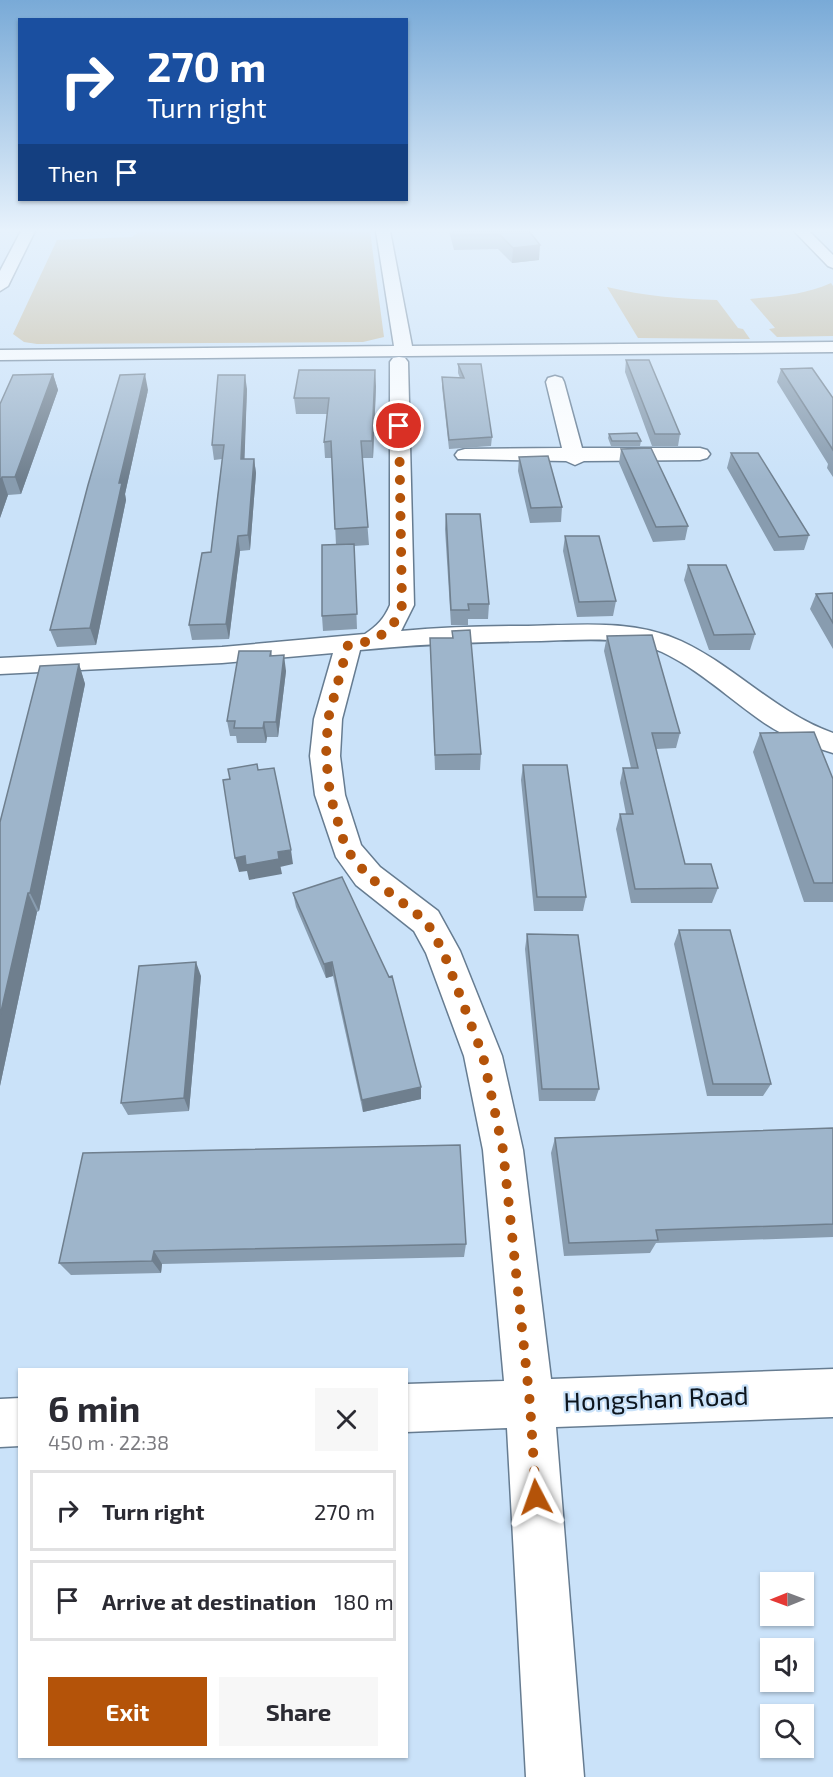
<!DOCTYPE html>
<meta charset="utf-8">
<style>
body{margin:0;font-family:"Exo 2",sans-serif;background:#f7f7f7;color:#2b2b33;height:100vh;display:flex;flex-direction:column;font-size:22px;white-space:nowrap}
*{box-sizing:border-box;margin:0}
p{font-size:20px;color:#7c7c81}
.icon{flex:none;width:33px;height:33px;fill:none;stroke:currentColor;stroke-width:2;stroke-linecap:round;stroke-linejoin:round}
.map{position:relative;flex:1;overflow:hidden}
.drawer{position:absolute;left:18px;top:1368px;width:390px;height:390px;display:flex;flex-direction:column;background:#fff;border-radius:0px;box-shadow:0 2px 4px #0004}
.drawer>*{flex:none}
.banner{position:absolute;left:18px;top:18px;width:390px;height:183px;border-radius:0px;box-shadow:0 2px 4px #0004;background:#1a4fa0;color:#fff;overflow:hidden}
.needle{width:39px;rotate:269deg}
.fabs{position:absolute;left:760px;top:1572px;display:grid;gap:12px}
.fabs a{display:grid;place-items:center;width:54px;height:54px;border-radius:0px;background:#fff;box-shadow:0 2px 4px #0004;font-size:30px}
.pin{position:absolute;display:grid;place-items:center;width:51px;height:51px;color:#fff;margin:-26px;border:3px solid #fff;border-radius:50%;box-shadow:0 2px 6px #0007}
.me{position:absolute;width:66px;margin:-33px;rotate:356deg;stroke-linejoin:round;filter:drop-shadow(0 0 4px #0008)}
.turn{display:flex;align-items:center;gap:21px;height:126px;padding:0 30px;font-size:27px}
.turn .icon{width:78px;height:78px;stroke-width:2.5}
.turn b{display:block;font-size:42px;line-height:51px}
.then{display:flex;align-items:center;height:57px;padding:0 30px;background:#0003;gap:12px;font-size:22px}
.round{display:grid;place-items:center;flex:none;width:63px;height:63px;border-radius:0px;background:#f7f7f7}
.summary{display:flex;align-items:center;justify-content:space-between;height:102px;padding:0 30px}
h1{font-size:36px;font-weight:700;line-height:45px}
.action{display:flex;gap:12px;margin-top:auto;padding:12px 30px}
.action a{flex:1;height:69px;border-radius:0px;background:#b45309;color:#fff;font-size:24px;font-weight:700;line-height:69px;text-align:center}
.action a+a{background:#f7f7f7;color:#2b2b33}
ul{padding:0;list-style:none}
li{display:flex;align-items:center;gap:18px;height:81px;margin:0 12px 9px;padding:0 18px;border:3px solid #e1e1e2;border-radius:0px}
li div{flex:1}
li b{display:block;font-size:22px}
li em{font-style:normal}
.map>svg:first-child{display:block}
.green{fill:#c4b696}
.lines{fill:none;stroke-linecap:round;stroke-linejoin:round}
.minor-casing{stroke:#667c91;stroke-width:3}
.major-casing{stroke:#667c91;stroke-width:3}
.minor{fill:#fff;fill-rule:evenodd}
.major{fill:#fff;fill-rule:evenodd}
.wall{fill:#889caf}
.shaded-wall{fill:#6f7f8e}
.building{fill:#9eb5cb;stroke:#6f7f8e;stroke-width:1.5}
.route{stroke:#b45309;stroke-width:10;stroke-dasharray:0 18}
.labels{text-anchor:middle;stroke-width:4.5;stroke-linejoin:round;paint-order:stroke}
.near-street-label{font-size:26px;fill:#0e161e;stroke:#cae2f9}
</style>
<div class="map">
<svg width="833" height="1777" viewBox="0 0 833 1777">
<rect width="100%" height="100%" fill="#cae2f9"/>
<path class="green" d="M140,231H370L384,337L363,342L37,344L24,342L13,334L57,240L132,237Z
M831,283L833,286V336L777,337L769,329L775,328L750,299C778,296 805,295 831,283Z
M607,287C644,296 679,299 717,300L738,328L743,329L750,339L638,338Z"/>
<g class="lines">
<defs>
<path id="minor" d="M21,231H35L8,286L0,291V271Z
M376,231H390L412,346L833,342V352L0,360V350L394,346Z
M399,357L405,358L408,362L414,605L401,631C443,627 486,626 528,626C580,625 633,619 681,641C735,666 776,713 833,733V753C810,746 787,738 766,724C732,701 700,670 662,652C624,635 581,640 541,641C480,642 420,644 360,650L342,719L340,756L345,795L361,845L380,867L438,911L460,951L502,1056L523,1150L551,1379L833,1369V1417L556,1427L584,1777H526L507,1428L406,1432V1384L504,1381L483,1150L464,1056L426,953L414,931L356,885L336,857L315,795L310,756L314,719L333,653L222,663L0,674V658L222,647L365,634C377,626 384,619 390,605V362L393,358Z
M555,376L562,378L564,382L582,448H700L707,450L710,454L707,458L700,460L584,461L575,465L566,461L458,459L455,455L458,451L465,449L562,448L546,382L548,378Z
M20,1398V1446L0,1447V1399Z"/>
<path id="major" d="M794,231H809L833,255V268L828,266Z"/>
</defs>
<use href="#minor" class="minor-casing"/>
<use href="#major" class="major-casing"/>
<use href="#minor" class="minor"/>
<use href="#major" class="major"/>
</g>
<path class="wall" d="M449,231H529L539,260L512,263L498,249L454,250Z
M626,360L680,434L678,446H652L625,372Z
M458,364L492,437L491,446L449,449L442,387V377L460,378L458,373Z
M781,369L833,398V477L827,468L828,464L777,382Z
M53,374L58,390L21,494L8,495L0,518V404Z
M376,386L373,458H362L369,545L354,546L357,629L323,631L322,616L336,545L332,458H325L324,442L327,414H296L294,398Z
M247,389L244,459H254L256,473L250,550L240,551L229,639L192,640L189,625L211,552L222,459L214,460L212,445Z
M148,390L125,494L126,500L96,645L57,647L50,630Z
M609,434L641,441L640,446H611L608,438Z
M621,449L688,526L685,540L653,542L619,463Z
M731,453L809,535L804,550L774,551L727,468Z
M519,457L562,507L561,522L530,523L518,471Z
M446,514L489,604L488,619H468V625H451L445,529Z
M565,536L616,601L613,616L577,617L563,551Z
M688,565L755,634L750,650H709L684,580Z
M833,593V649L810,609L816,594Z
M452,631L481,754L480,770H435L430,638H452Z
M607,636L680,733L676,748L656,749L685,864L718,888L712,903H631L616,829L620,814H626L620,783L623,768H631L604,651Z
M271,651L272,656L286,671L278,737H267L266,743H237L236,736H230L227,721Z
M79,664L85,684L39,911L37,912L0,1086V822Z
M760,733L833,779V902H804L753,752Z
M523,765L586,897L583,911H534L521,780Z
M293,893L421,1099L363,1112L333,976L326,978L296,907Z
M679,930L771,1084L763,1096H707L674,944Z
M527,934L599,1089L595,1101H539L525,949Z
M201,976L189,1111L128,1115L121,1103Z
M833,1128V1237L656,1243L650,1253L564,1256L551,1153L555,1138Z
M83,1153L466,1244L464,1257L162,1264L161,1273L71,1275L59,1263Z"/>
<path class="shaded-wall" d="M540,245L539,260L512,263L513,248Z
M375,370L376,386L373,458L372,441Z
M53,374L58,390L21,494L15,477Z
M145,374L148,390L125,494L126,500L96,645L90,628L119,483Z
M245,375L247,389L244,474L241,459Z
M254,459L256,473L250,550L248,535Z
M2,477L8,495L0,518V483Z
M238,536L240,551L229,639L226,624Z
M284,655L286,671L278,737L276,722Z
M79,664L85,684L39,911L30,893Z
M264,722L267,737L266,743L263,728Z
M291,850L293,864L280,867L278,852Z
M245,856L279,859L282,874L249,880L247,871L239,872L235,858Z
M28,893L37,912L0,1086V1016Z
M196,962L201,976L189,1111L184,1098Z
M332,962L333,976L326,978L324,964Z
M421,1087V1099L363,1112L362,1100Z
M154,1251L162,1264L161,1273L152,1261Z"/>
<path class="building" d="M453,231H529L540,245L513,248L499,234L454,235Z
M626,360H649L680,434H655Z
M458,364H481L492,437L449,440L442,377L464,378Z
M812,368L833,398V450L781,369Z
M299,370H375L372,441H361L368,527L335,529L331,441L324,442L329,398H294Z
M53,374L15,477H2L0,483V404L13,375Z
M145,374L119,483H122L90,628L50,630L88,485L120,375Z
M218,375H245L241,459H254L248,535L238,536L226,624L189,625L202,553L211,552L224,445H212Z
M637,433L641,441H612L609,434Z
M651,448L688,526L656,527L621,449Z
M731,453H758L809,535L779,537Z
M548,456L562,507L531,508L519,457Z
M446,514H480L489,604H468L469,610H451Z
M565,536H599L616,601L579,602Z
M354,544L357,614L322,616V545Z
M688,565H726L755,634L714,635Z
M833,593V623L816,594Z
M470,630L481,754L435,755L430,638H453L452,631Z
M652,635L680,733H652L685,864H711L718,888L635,889L620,814H633L623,768H638L607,636Z
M239,651H271L270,656L284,655L276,722H264L263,728H234L235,721H227Z
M79,664L30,893H28L0,1016V822L40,666Z
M814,732L833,779V883H814L760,733Z
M257,764L258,770L274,768L291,850L278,852L279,859L246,865L245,856L235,858L223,780L230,779L228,769Z
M523,765H567L586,897H537Z
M342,877L389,977L392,976L421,1087L362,1100L332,962L324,964L293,893Z
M679,930H730L771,1084H713Z
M527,934L578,935L599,1089H542Z
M196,962L184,1098L121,1103L139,966Z
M833,1128V1224L656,1230L658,1240L569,1243L555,1138Z
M460,1145L466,1244L154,1251L152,1261L59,1263L83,1153Z"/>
<linearGradient id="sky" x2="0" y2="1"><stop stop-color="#79aad7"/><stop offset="0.48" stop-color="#e7f2fc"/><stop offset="1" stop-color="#e7f2fc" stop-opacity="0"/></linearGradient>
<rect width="833" height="480" fill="url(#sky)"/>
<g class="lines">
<path class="route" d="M399,426L402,605C394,633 375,642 348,645L328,719L326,756L330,795L346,849L368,876L426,921L443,951L483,1056L503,1150L530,1404L536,1497"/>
</g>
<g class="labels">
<g class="near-street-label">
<text transform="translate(656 1399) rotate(-2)" y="9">Hongshan Road</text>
</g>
</g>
</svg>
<div class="fabs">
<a><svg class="needle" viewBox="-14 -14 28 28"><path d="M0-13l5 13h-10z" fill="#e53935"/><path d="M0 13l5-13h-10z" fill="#7c7c81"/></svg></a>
<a><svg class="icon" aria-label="sound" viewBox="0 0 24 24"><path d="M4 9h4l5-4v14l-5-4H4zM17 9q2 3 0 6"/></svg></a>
<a><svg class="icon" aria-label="search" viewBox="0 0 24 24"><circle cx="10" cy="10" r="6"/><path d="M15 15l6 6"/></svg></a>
</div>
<div class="pin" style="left:399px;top:426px;background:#d93025"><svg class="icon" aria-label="arrive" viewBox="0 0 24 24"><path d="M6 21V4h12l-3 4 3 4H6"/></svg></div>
<svg class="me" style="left:536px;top:1497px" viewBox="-20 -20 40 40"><path d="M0-17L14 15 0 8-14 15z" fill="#b45309" stroke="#fff" stroke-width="4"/></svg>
<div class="banner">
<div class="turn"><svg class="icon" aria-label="right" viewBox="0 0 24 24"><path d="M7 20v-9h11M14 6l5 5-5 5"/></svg><div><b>270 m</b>Turn right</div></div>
<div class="then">Then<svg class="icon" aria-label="arrive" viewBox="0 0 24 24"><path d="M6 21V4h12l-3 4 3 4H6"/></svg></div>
</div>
<section class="drawer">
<div class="summary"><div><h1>6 min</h1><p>450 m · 22:38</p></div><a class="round"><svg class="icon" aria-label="close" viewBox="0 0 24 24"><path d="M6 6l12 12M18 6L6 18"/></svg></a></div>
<ul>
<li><svg class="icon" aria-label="right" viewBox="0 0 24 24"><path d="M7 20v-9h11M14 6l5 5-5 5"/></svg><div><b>Turn right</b></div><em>270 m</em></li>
<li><svg class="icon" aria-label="arrive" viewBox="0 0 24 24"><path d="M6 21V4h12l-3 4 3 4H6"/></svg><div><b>Arrive at destination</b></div><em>180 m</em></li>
</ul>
<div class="action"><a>Exit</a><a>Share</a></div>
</section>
</div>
